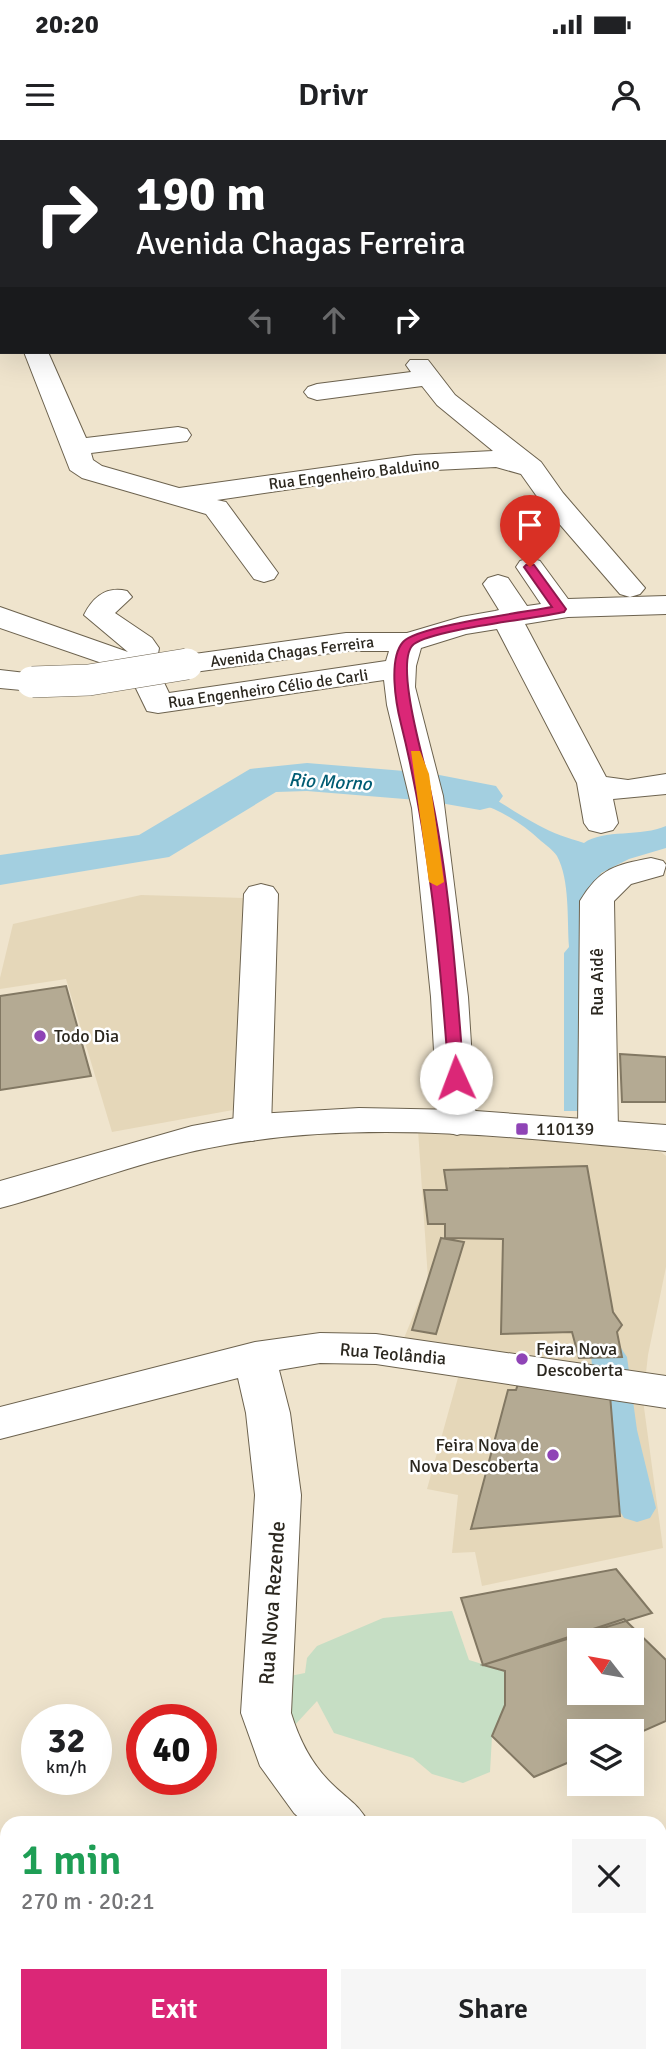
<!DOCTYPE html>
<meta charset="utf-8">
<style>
body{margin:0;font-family:Signika,sans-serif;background:#f6f6f6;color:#202124;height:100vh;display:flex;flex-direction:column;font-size:26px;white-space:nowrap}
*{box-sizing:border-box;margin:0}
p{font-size:23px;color:#757577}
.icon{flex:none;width:38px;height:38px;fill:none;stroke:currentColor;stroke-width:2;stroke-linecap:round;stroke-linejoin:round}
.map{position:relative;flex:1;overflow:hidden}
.side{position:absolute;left:0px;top:1676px;width:667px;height:247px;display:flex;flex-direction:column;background:#fff;border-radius:21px 21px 0 0;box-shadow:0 7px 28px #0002}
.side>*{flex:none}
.hud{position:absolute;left:0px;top:0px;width:667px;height:214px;box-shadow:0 7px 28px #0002;background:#202124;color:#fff;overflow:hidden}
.needle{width:46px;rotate:301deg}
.controls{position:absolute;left:567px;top:1488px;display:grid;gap:14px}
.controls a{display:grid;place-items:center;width:77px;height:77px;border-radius:0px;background:#fff;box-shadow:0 7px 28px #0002;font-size:35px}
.speed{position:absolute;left:21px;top:1564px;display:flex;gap:14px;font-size:35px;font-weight:700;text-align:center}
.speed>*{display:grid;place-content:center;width:91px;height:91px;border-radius:50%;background:#fff;box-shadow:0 7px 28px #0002;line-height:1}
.speed small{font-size:18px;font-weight:400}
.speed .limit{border:10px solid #d22;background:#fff;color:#111}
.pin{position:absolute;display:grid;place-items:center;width:60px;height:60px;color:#fff;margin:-72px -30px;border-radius:50% 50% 50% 0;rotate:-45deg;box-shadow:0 0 7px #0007}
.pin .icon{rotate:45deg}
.me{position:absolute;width:77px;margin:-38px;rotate:358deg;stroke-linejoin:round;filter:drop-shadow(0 0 5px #0008)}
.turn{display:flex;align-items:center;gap:24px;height:147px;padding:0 21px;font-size:32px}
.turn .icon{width:91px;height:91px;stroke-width:2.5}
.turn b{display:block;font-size:49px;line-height:60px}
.lanes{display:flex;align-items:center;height:66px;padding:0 21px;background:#0003;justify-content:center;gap:35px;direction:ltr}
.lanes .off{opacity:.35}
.round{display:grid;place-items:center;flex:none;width:74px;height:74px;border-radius:0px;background:#f6f6f6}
.headline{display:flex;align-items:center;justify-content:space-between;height:119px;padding:0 21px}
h1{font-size:42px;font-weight:600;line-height:52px;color:#1e9e55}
.button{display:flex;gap:14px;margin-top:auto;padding:14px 21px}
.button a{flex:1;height:80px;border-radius:0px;background:#db2777;color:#fff;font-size:28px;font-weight:600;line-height:80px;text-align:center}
.button a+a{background:#f6f6f6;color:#202124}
.status{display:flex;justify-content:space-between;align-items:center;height:49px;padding:0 35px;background:#fff;direction:ltr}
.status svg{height:19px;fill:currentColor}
header{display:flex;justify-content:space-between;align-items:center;height:91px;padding:0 21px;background:#fff;font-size:32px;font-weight:600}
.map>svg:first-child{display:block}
.built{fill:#e5d7b9}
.green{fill:#c6dec4}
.water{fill:#a3cfe0}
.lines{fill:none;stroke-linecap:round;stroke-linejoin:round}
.canal{fill:#a3cfe0;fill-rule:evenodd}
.river{fill:#a3cfe0;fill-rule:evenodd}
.building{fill:#b4aa93;stroke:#827863;stroke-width:2;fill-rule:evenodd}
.minor-casing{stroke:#6c624e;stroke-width:2}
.major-casing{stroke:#6c624e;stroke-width:2}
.minor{fill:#fff;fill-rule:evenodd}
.major{fill:#fff;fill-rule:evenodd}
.minor-bridge-casing{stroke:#6c624e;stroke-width:32;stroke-linecap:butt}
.minor-bridge{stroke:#fff;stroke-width:31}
.route{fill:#db2777;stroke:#8e194d;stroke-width:2}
.slow{fill:#f59e0b}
.poi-dot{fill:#8f44b6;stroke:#fff;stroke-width:2.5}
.labels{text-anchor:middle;stroke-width:5;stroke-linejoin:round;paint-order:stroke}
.far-street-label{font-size:16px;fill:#2b271f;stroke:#fff}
.street-label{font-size:18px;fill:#2b271f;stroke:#fff}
.poi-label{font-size:18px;fill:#2b271f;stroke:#fff;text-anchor:start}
.water-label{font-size:19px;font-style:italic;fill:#005c73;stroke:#fff}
.near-street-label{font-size:21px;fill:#2b271f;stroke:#fff}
</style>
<div class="status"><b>20:20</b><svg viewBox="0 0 49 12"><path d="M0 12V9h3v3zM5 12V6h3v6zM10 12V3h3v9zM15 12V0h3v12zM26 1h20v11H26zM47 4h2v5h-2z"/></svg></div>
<header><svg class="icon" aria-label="menu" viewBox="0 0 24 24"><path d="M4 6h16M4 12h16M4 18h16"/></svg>Drivr<svg class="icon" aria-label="person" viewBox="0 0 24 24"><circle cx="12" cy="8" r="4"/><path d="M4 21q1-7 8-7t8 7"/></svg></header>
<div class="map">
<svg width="666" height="1922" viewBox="0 0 666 1922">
<rect width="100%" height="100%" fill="#efe4cd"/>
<path class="built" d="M141,755L244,758L233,970L112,992L66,839L0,849V838L13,784Z
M418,990L653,1006L666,1016V1127L648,1215L643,1260L663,1408L482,1446L475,1412L452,1413L458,1355L427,1349L459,1234L394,1223L428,1139Z"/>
<path class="green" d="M452,1471L469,1520L505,1531V1565L492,1596L490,1632L463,1643L432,1634L413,1618L334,1593L317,1561L293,1587L285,1537L305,1533L307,1518L317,1506L383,1478Z"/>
<path class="water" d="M440,638C487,648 499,664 538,685C552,693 568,698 584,703C603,689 642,697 666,686V708L629,719L601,733L588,758L585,971H564V813L569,807C567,780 570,740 557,716C553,710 546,705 541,701C511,673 480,660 440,654Z"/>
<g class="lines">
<path class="canal" d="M609,1204L621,1208L627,1217L637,1290L656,1368L650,1378L637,1382L624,1378L618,1368L601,1290L591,1217L597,1208Z"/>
<path class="river" d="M307,623L429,633L496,646L503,656L496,666L480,670L429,661L307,651L276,652L169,717L0,745V715L139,695L250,629Z"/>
</g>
<path class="building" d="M66,846L91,936L0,950V856Z
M620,914L666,917V962H622Z
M587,1026L613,1172L622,1185L617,1192L622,1217L579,1218L572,1192L501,1194L503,1099L445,1098V1084H428L424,1050H447L444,1030Z
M441,1098L464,1102L436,1194L412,1190Z
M520,1238L610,1255L620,1376L471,1389L508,1250H516Z
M616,1429L652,1473L483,1525L461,1458Z
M624,1479L666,1520V1581L632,1596V1591H579V1618L534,1637L492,1596L505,1565V1531L483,1525ZM579,1500H632V1552H579Z"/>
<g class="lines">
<defs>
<path id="minor" d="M136,0H158L135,2Z
M555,0H577V2H555Z
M0,77H2V91H0Z
M665,92H666V106H665Z
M0,154H2V170H0Z
M24,212H48L86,298L178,287L187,289L191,295L187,301L91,313L93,320L102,326L179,348L415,315L493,311L437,265L422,246L317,260L308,257L304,252L308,247L317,244L411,232L406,225L410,220H428L455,255L541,322L563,353L645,448L640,454L630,457L620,454L543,365L521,334L496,327L415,331L217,360L226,362L278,433L274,439L264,442L254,439L206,374L82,338L70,330Z
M530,418L540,421L568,459L666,456V474L568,477L525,484L606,637L628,640L666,634V654L613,659L618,683L613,690L601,693L589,690L584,683L577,643L497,489L466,494L421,508L416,526L415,547L443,656L468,857L476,982L471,991L457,995L443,991L438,982L431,857L412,668L387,565L384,540L158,573L147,571L128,532L0,488V467L128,512L84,475C93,457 106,446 127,451L132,457L115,473L152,498L159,508L156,526L169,553L386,521L389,511H346L187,533L176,530L172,524L176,518L187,515L346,493H407L461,477L495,471L499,470L483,444L488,438L498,435L508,438L527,466L541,464L516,427L520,421Z
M0,530L43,535L47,542L43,549L32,551L0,548Z
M651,718L663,721L666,725L663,735L631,744L614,761L618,991L612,1000L598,1004L584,1000L578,991L580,761C600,728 615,725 651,718Z
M261,744L273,747L278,754L271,988L266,997L252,1001L238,997L233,988L244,754L249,747Z
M320,1193L376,1194L666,1236V1268L376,1224L320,1223L279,1230L290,1273L301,1355L291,1573C299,1599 311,1624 332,1644C346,1658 360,1665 369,1684H306L294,1673L260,1626L241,1573L255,1355L246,1273L238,1238L0,1299V1267L255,1202Z
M660,1837L666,1839V1890L660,1888Z
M0,1850L7,1852V1904L0,1902Z
M44,1916H107L110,1922H47Z"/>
<path id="major" d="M359,968L462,970L666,985V1011C521,998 370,979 225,1005C148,1018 75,1048 0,1068V1041L192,986L257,974Z"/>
</defs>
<use href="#minor" class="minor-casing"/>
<use href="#major" class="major-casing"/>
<use href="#minor" class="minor"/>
<use href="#major" class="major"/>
<defs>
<path id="minor-bridge" d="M32,542L89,540L187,524"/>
</defs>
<use href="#minor-bridge" class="minor-bridge-casing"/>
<use href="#minor-bridge" class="minor-bridge"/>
</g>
<path class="route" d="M526,425H534L566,469L564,472C534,479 434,489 414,504C395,518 420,607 425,628C449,724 456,839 464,938L456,943L449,938C440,819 430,700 401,584C396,564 388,519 403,502C416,486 526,472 552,467L524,427Z"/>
<path class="slow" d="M411,611H420L429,634L444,742L437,746L429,742Z"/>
<g class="poi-dot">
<circle cx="40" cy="896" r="7"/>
<rect x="515" y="982" width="14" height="14" rx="3.5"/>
<circle cx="522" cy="1219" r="7"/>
<circle cx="553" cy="1315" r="7"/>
</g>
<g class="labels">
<g class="far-street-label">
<text transform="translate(354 333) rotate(-7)" y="6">Rua Engenheiro Balduino</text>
<text transform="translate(292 511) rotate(-7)" y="6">Avenida Chagas Ferreira</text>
<text transform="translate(268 548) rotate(-8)" y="6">Rua Engenheiro Célio de Carli</text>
</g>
<g class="street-label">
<text transform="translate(597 842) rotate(-90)" y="6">Rua Aidê</text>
<text transform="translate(393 1214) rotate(5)" y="6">Rua Teolândia</text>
</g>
<g class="poi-label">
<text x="54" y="902">Todo Dia</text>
<text x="536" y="995">110139</text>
<text x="536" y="1215">Feira Nova<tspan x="536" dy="21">Descoberta</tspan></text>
<text x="539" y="1311" text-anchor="end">Feira Nova de<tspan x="539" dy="21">Nova Descoberta</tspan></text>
</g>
<g class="water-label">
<text transform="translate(330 641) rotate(3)" y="7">Rio Morno</text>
</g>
<g class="near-street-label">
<text transform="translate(272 1463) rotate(-86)" y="7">Rua Nova Rezende</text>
</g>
</g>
</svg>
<div class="controls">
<a><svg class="needle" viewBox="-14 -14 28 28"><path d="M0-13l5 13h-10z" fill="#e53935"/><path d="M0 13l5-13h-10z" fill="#757577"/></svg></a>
<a><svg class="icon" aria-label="layers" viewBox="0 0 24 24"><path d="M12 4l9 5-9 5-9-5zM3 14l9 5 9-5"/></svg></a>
</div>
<div class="speed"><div>32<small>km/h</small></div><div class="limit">40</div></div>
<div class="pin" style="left:530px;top:427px;background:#d93025"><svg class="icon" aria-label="arrive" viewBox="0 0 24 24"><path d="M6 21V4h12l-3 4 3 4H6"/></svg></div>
<svg class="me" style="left:456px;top:938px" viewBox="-20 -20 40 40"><circle r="19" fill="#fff"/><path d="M0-13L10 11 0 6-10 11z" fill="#db2777"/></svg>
<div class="hud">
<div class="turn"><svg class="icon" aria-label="right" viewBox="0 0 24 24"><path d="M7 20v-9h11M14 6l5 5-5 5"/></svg><div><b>190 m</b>Avenida Chagas Ferreira</div></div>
<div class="lanes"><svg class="icon off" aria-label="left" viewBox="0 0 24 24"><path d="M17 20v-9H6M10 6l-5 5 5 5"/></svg><svg class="icon off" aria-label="ahead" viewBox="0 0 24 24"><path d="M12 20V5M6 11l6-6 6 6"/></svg><svg class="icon" aria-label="right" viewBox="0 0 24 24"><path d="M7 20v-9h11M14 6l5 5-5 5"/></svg></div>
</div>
<section class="side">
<div class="headline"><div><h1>1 min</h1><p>270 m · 20:21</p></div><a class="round"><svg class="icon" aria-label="close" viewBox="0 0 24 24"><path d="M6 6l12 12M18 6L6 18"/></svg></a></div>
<div class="button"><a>Exit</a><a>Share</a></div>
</section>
</div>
